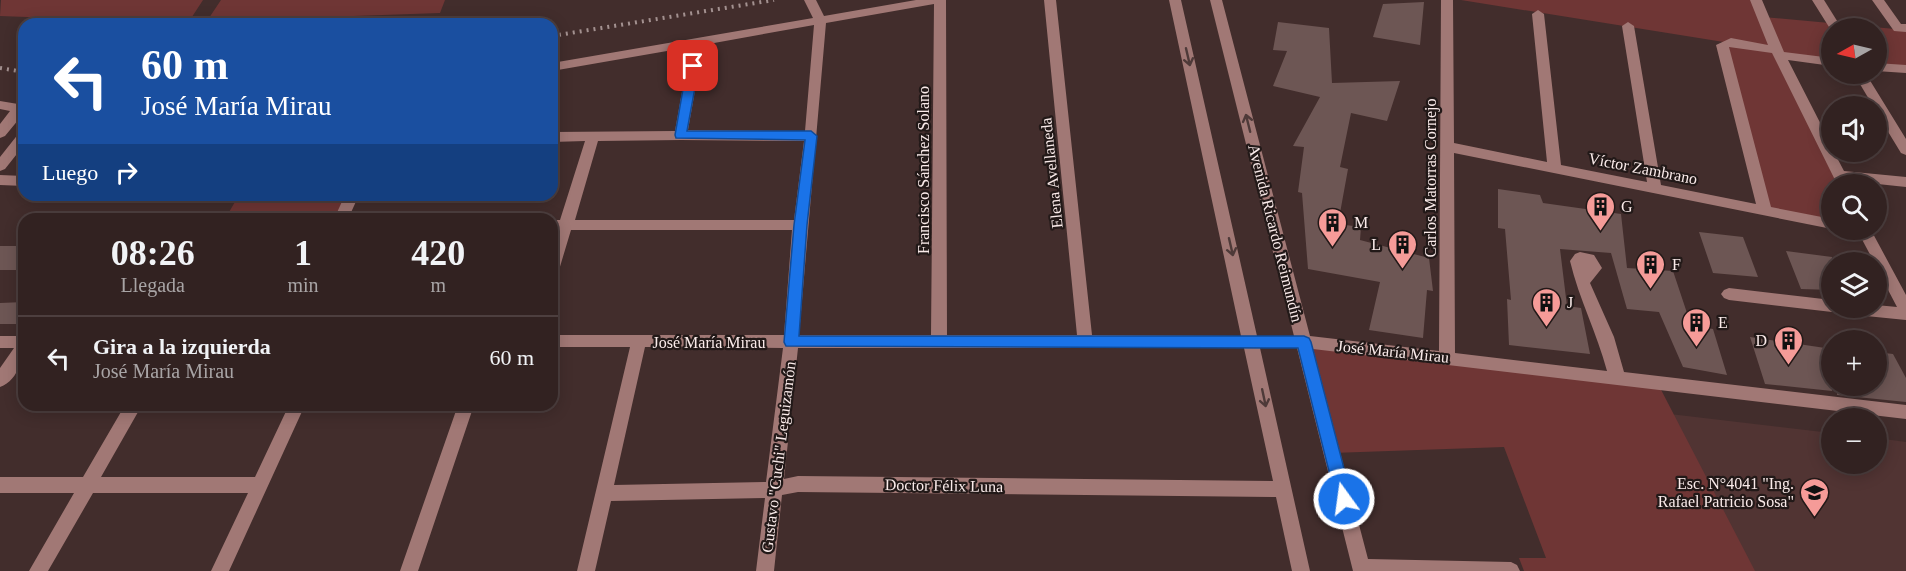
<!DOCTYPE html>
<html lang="es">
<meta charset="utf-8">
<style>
body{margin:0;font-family:Georgia,serif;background:#3d2f2e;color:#f1f3f6;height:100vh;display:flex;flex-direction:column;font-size:22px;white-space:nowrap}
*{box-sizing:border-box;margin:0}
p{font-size:20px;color:#a8a4a5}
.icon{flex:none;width:33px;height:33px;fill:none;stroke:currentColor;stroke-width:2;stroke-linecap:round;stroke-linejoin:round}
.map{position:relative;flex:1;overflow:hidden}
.details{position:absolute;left:18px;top:213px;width:540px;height:198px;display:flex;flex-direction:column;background:#322221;border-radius:18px;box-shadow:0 3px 15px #0003,0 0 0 2px #4d3f3f}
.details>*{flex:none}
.top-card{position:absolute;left:18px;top:18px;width:540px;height:183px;border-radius:18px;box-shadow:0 3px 15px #0003,0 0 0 2px #4d3f3f;background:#1a4fa0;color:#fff;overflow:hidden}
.needle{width:39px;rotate:262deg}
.tools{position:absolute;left:1821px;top:18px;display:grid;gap:12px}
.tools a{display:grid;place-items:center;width:66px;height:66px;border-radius:50%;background:#322221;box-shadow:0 3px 15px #0003,0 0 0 2px #4d3f3f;font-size:30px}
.pin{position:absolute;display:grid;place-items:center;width:51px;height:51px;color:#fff;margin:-26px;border-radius:12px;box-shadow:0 3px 9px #0006}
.me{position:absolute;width:66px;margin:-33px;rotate:346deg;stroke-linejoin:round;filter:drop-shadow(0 0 4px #0008)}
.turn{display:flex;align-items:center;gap:21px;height:126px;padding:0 24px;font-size:27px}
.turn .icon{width:78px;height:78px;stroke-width:2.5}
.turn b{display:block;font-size:42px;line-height:51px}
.then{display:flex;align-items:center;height:57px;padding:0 24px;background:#0003;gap:12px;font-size:22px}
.eta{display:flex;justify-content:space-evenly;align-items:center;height:102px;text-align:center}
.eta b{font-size:36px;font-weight:600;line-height:42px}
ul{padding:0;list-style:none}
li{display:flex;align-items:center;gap:18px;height:84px;padding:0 24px;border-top:2px solid #4d3f3f}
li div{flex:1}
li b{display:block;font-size:22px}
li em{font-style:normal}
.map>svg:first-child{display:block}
.built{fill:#513433}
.green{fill:#6f3635}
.building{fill:#6d5654}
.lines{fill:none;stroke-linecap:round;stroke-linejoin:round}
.minor{fill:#a17875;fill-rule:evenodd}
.rail{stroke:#a39190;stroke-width:4;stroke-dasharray:2 5;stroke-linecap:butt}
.oneway{stroke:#4e3a39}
.route{fill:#1a73e8;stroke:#114b97;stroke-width:1.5}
.labels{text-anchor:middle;stroke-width:4.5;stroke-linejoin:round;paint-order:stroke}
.street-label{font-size:16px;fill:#faebea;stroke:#221918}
.poi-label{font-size:16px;fill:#faebea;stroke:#221918;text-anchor:start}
</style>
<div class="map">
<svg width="1906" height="571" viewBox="0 0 1906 571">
<rect width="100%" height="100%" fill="#422d2c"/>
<path class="built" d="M1670,414L1831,433L1832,464H1876L1877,438L1906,442V571H1753Z"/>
<path class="green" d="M203,0L188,23L0,16L1,0Z
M221,0H445L440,13L207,21Z
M1461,0H1756L1763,17L1906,30V68L1877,65L1876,28H1832L1831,60L1780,55L1842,184H1832L1831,224L1765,210L1722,45L1730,43Z
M239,195H347L336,219H225Z
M1304,342L1657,382L1755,571H1524L1519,558H1546L1504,447L1332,453Z"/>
<path class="building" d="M1424,2L1420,45L1373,37L1383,4Z
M1278,22L1329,28L1332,83L1400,81L1387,121L1351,113L1340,167L1348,169L1338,224L1361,227L1360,240L1429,258L1433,291L1427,290L1423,338L1369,330L1380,282L1308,269L1302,193L1298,192L1304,147L1293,146L1320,97L1273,86L1287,51L1273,50Z
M1498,189L1540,195L1543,203L1621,214L1627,268L1673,271L1691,325L1713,329L1727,375L1683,367L1659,312L1627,309L1611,253L1560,249L1567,306L1581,308L1590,354L1509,345L1507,299L1511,300L1505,229L1498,228Z
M1699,232L1743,237L1758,277L1713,273Z
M0,246H24V270H0Z
M1786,251L1832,257V290L1801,289Z
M24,302V318L20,324H0V303Z
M1750,337L1832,349V391L1765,384Z
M1876,352L1893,354L1906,378V402L1837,395V386H1876Z"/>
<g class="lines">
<path class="minor" d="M804,0H816L824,16L916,0H946L947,335H1077L1044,0H1056L1092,335L1241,336L1169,0H1181L1257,336H1294L1210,0H1222L1310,336L1439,351L1441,0H1453L1454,143L1547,162L1532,14L1538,10L1544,14L1561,165L1647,182L1622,26L1628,22L1634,26L1661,185L1756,204L1716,45L1731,38L1768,45L1750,0H1762L1784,52L1832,58V66L1788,60L1832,146V152H1834L1844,171L1906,177V187L1849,181L1851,184H1837L1772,53L1729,47L1771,207L1832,219V229L1454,153L1455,353L1607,371C1597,333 1579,299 1570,261L1575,254L1580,252L1594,255L1602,268L1590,283L1614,337L1624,372L1906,405V419L1313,349L1368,559L1511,562L1517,565L1520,571H1353L1297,348H1260L1310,571H1292L1276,497L798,492L782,495L774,571H756L765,498L611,501L595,571H577L630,347H552V335H784L792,230H571L559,270L557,274L552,276V246L557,230H552V220H560L585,141L552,142V132L675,131L690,47L552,71V63L813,18ZM934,4L931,335H799L826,23ZM814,25L805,131L688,130L703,45ZM681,140L804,141L794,220H575L598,141ZM645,347L783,348L766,482L614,485ZM798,348H1244L1273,481L798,476L784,479Z
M1812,0H1824L1839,24L1837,27H1829Z
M1872,0H1884L1901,24H1906V32L1894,31Z
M1876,63L1906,65V73L1876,71Z
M1854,74H1866L1906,139V155L1901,153L1876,112V106H1873Z
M0,101L24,105V113L5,136L0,138V124L10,111L0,109Z
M24,131V145L5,169L0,171V157L19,133Z
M0,175L24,176V186L0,185Z
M345,195H359L348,219H334Z
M1857,230H1871L1906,295V320L1846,314L1841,312L1838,308L1832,312L1729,300L1724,298L1721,294L1724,290L1729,288L1832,300V308H1876V305L1897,307L1876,267V262H1874Z
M0,336H24C24,354 20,380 0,387V368L14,348H0Z
M125,405H142L101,477H255L289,405H305L229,571H211L248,493H93L48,571H29L74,493H0V477H83Z
M458,405H474L418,571H400Z"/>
<path class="rail" d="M552,36L774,0
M0,68L24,72"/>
</g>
<defs><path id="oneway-shaft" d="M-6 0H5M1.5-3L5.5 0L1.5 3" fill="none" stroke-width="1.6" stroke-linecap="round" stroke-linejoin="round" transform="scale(1.5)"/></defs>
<g class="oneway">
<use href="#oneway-shaft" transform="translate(1188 57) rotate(77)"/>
<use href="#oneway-shaft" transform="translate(1248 123) rotate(-104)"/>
<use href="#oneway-shaft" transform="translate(1231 247) rotate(77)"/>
<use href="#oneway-shaft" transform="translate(1264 398) rotate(78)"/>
</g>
<path class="route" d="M693,63L699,66L687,131H811L817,136L807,225L799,336H1304L1309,338L1311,342L1352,499L1349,504L1344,506L1338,504L1336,499L1298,348L786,346L784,342L794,225L805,140L676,138L675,135L687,66Z"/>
<defs>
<symbol id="building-pin" viewBox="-11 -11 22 30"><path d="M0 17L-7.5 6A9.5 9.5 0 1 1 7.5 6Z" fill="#f59b98" stroke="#221918"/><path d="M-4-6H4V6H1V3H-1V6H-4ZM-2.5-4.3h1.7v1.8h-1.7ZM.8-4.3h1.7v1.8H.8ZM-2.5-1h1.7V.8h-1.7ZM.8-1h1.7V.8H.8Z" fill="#111"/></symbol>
<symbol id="school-pin" viewBox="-11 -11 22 30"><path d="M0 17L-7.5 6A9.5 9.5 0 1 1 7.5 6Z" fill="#f59b98" stroke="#221918"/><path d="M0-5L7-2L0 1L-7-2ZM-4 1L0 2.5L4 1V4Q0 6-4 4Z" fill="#111"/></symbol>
</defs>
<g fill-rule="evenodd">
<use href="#building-pin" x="1584" y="190" width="33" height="45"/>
<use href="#building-pin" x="1316" y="206" width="33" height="45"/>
<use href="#building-pin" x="1386" y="228" width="33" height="45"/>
<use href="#building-pin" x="1634" y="248" width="33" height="45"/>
<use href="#building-pin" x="1530" y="286" width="33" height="45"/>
<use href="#building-pin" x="1680" y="306" width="33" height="45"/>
<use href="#building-pin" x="1772" y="324" width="33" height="45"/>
<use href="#school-pin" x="1798" y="476" width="33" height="45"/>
</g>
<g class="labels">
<g class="street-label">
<text transform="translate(1643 168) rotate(11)" y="6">Víctor Zambrano</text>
<text transform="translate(923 170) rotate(-90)" y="6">Francisco Sánchez Solano</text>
<text transform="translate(1051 173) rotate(-96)" y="6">Elena Avellaneda</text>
<text transform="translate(1430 178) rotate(-90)" y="6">Carlos Matorras Cornejo</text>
<text transform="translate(1276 233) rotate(76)" y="6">Avenida Ricardo Reimundín</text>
<text x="709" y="348">José María Mirau</text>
<text transform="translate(1393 351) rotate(6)" y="6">José María Mirau</text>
<text transform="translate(778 457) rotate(-83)" y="6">Gustavo "Cuchi" Leguizamón</text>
<text transform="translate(944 485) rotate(1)" y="6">Doctor Félix Luna</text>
</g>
<g class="poi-label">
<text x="1621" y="212">G</text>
<text x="1354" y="228">M</text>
<text x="1381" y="250" text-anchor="end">L</text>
<text x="1672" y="270">F</text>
<text x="1567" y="308">J</text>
<text x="1718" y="328">E</text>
<text x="1767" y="346" text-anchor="end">D</text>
<text x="1794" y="489" text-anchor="end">Esc. N°4041 "Ing.<tspan x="1794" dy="18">Rafael Patricio Sosa"</tspan></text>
</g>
</g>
</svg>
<div class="tools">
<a><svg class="needle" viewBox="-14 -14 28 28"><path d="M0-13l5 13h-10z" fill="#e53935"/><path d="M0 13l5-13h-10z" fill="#a8a4a5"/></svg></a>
<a><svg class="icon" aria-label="sound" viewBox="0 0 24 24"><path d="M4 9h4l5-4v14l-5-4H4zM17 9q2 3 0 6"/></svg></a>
<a><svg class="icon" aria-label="search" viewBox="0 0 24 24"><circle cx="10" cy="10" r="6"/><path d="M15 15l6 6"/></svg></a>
<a><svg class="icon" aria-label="layers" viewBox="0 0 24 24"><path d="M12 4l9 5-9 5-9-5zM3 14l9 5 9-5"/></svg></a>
<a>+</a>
<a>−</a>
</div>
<div class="pin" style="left:693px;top:66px;background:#d93025"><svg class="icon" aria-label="arrive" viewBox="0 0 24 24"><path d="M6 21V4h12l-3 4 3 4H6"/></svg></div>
<svg class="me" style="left:1344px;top:499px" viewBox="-20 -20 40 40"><circle r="17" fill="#1a73e8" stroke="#fff" stroke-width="3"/><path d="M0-11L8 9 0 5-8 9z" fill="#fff"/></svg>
<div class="top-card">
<div class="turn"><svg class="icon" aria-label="left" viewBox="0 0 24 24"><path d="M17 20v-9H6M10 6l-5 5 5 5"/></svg><div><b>60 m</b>José María Mirau</div></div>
<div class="then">Luego<svg class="icon" aria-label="right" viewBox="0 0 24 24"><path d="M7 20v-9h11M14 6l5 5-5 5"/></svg></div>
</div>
<section class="details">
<div class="eta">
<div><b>08:26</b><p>Llegada</p></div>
<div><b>1</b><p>min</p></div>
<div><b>420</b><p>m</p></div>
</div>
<ul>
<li><svg class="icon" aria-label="left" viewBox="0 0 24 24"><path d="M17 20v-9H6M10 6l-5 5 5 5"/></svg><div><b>Gira a la izquierda</b><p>José María Mirau</p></div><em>60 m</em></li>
</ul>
</section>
</div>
